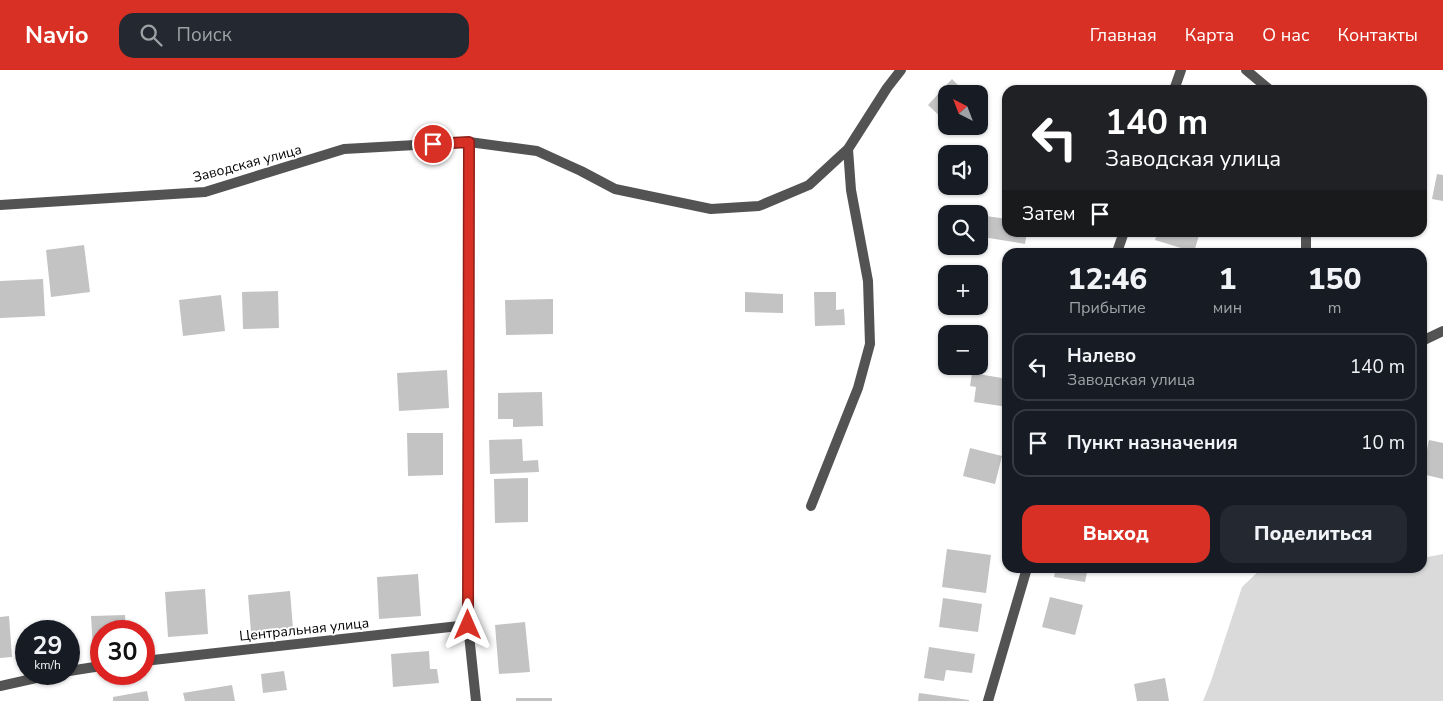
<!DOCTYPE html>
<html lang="ru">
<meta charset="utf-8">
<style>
body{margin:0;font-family:"Nunito Sans",sans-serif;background:#242831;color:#f1f3f6;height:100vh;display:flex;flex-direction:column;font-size:19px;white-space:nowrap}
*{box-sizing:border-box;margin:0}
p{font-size:16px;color:#9ea1a6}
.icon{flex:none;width:28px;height:28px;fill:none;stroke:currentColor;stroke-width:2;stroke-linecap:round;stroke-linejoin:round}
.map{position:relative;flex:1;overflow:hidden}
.panel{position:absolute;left:1002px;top:178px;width:425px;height:325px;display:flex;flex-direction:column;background:#171b24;border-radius:15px;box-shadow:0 1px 4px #0004}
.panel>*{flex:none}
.guide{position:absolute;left:1002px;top:15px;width:425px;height:152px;border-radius:15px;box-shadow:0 1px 4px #0004;background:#202124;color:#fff;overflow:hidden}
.needle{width:32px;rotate:318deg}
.controls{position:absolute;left:938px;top:15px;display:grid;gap:10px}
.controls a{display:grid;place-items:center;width:50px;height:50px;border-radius:10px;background:#171b24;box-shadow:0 1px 4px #0004;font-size:25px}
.speed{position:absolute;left:15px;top:550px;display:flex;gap:10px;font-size:25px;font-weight:700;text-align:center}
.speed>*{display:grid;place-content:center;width:65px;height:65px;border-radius:50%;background:#171b24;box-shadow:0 1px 4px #0004;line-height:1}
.speed small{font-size:12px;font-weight:400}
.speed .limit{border:8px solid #d22;background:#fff;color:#111}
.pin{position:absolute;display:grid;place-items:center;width:42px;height:42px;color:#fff;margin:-21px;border:2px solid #fff;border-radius:50%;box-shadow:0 1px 5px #0007}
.me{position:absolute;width:55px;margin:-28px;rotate:0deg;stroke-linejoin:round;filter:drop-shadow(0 0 4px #0008)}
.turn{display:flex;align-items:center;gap:18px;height:105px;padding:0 20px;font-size:22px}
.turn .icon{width:65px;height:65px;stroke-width:2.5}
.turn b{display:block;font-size:35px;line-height:42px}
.then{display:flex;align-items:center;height:48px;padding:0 20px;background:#0003;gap:10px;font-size:19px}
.eta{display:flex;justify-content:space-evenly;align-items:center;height:85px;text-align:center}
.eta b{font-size:30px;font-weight:800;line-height:35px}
.button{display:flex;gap:10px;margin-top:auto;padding:10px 20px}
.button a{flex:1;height:58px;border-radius:15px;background:#d93025;color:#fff;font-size:20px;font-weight:800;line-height:58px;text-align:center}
.button a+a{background:#242831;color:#f1f3f6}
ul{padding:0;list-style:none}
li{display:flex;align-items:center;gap:15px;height:68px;margin:0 10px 8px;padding:0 10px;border:2px solid #363941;border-radius:15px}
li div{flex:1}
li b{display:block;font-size:19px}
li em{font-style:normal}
header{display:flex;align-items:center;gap:30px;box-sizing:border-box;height:70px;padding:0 25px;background:#d93025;color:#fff}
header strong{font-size:24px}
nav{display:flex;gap:28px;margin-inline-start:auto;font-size:18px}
.search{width:350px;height:45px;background:#242831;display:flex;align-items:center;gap:12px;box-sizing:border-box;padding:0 18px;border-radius:15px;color:#9ea1a6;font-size:19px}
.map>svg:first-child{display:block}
.green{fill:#dadada}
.building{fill:#c3c3c3}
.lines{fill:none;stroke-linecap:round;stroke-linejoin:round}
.minor{stroke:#535353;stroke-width:10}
.route-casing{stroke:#8d1f18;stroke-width:12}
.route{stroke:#d93025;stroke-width:9}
.labels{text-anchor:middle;stroke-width:4;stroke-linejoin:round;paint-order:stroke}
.street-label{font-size:14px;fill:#000;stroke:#fff}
</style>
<header>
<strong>Navio</strong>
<div class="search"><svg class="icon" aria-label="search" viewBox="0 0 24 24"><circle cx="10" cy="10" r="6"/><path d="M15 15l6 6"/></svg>Поиск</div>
<nav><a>Главная</a><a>Карта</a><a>О нас</a><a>Контакты</a></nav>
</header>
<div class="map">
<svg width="1443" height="631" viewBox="0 0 1443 631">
<rect width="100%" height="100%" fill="#fff"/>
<path class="green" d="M1443,484V631H1203L1211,611L1242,517L1262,498H1422L1423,488Z"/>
<path class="building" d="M952,9L967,24H946V52L928,35Z
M1437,104L1443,105V131L1432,129Z
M986,146L1008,149V162H1027L1025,174L983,167Z
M1158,162H1200L1194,182L1155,170Z
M84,175L90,222L51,227L46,180Z
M43,209L45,246L0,248V211Z
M278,221L279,258L243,259L242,222Z
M745,222L783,224V243L745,242Z
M814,222H836V240L844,239L845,255L815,256Z
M221,225L225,261L183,266L179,230Z
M553,229V264L506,265L505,230Z
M447,300L449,338L399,341L397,303Z
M972,303L1008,309V337L974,332L976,317L970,316Z
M542,322L543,356L513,357V349H498V323Z
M407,363H443V405L408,406Z
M522,369L523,391L538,390L539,402L490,404L489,370Z
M1429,370L1443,373V409L1422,404Z
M970,378L1002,386L995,414L963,406Z
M528,408V452L495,453L494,409Z
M947,479L991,485L986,523L942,517Z
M1056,498H1088L1085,512L1054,507Z
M418,504L421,546L379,549L377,507Z
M205,519L208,564L168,567L165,522Z
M290,521L293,559L251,562L248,525Z
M1050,527L1083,535L1075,565L1042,557Z
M943,528L982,534L978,562L939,557Z
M125,545L126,561H101V578L93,579L91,546Z
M9,546L12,587L0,588V547Z
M525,552L530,602L499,604L495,555Z
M929,577L975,584L972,603L946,600L944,611L924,608Z
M429,581L430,599H437L439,613L393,617L391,584Z
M284,601L287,620L263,623L261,604Z
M1165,608L1169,631H1137L1134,614Z
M232,615L235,631H185L183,623Z
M147,621L149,631H113V627Z
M919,623L969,630V631H918Z
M516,628H552V631H516Z"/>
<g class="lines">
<path class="minor" d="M1246,0L1270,20
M1174,20L1181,0
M469,72L468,555L476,631
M0,135L205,122L344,79L469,72L537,81L581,101L615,119L711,139L759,136L809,115L848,79L887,18L901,0
M1306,162V182
M1117,182L1124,162
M1422,271L1443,261
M811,436L858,318L870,274L868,211L851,120L848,79
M144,591L468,555
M69,601L101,596
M0,616L54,604
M988,631L1027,498"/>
</g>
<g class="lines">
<defs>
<path id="route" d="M433,74L469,72L468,555"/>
</defs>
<use href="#route" class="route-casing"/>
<use href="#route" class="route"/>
</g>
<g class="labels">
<g class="street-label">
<text transform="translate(247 93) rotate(-15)" y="5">Заводская улица</text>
<text transform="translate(304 559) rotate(-6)" y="5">Центральная улица</text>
</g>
</g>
</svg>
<div class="controls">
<a><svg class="needle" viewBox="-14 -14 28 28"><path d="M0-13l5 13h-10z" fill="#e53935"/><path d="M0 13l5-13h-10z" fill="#9ea1a6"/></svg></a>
<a><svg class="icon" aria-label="sound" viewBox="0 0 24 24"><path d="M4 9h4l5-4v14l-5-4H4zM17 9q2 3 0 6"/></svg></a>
<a><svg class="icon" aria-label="search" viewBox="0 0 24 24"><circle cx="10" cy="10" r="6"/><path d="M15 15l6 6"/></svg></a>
<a>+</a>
<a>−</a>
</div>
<div class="speed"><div>29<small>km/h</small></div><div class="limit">30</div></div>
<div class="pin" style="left:433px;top:74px;background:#d93025"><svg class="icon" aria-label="arrive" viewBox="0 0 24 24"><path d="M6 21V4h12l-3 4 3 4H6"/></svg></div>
<svg class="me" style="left:468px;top:555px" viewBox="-20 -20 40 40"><path d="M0-17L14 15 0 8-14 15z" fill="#d93025" stroke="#fff" stroke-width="4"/></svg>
<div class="guide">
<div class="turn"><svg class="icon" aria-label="left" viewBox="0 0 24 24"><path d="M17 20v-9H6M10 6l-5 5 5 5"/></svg><div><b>140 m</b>Заводская улица</div></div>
<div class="then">Затем<svg class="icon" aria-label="arrive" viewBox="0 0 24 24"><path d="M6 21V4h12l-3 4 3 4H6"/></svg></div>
</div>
<section class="panel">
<div class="eta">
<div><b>12:46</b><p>Прибытие</p></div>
<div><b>1</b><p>мин</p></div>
<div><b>150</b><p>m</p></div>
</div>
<ul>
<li><svg class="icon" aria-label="left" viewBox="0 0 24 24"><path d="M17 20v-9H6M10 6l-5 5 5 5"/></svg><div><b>Налево</b><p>Заводская улица</p></div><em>140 m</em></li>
<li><svg class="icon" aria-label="arrive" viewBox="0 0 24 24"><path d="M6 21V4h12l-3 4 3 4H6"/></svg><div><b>Пункт назначения</b></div><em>10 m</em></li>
</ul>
<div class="button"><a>Выход</a><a>Поделиться</a></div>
</section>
</div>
